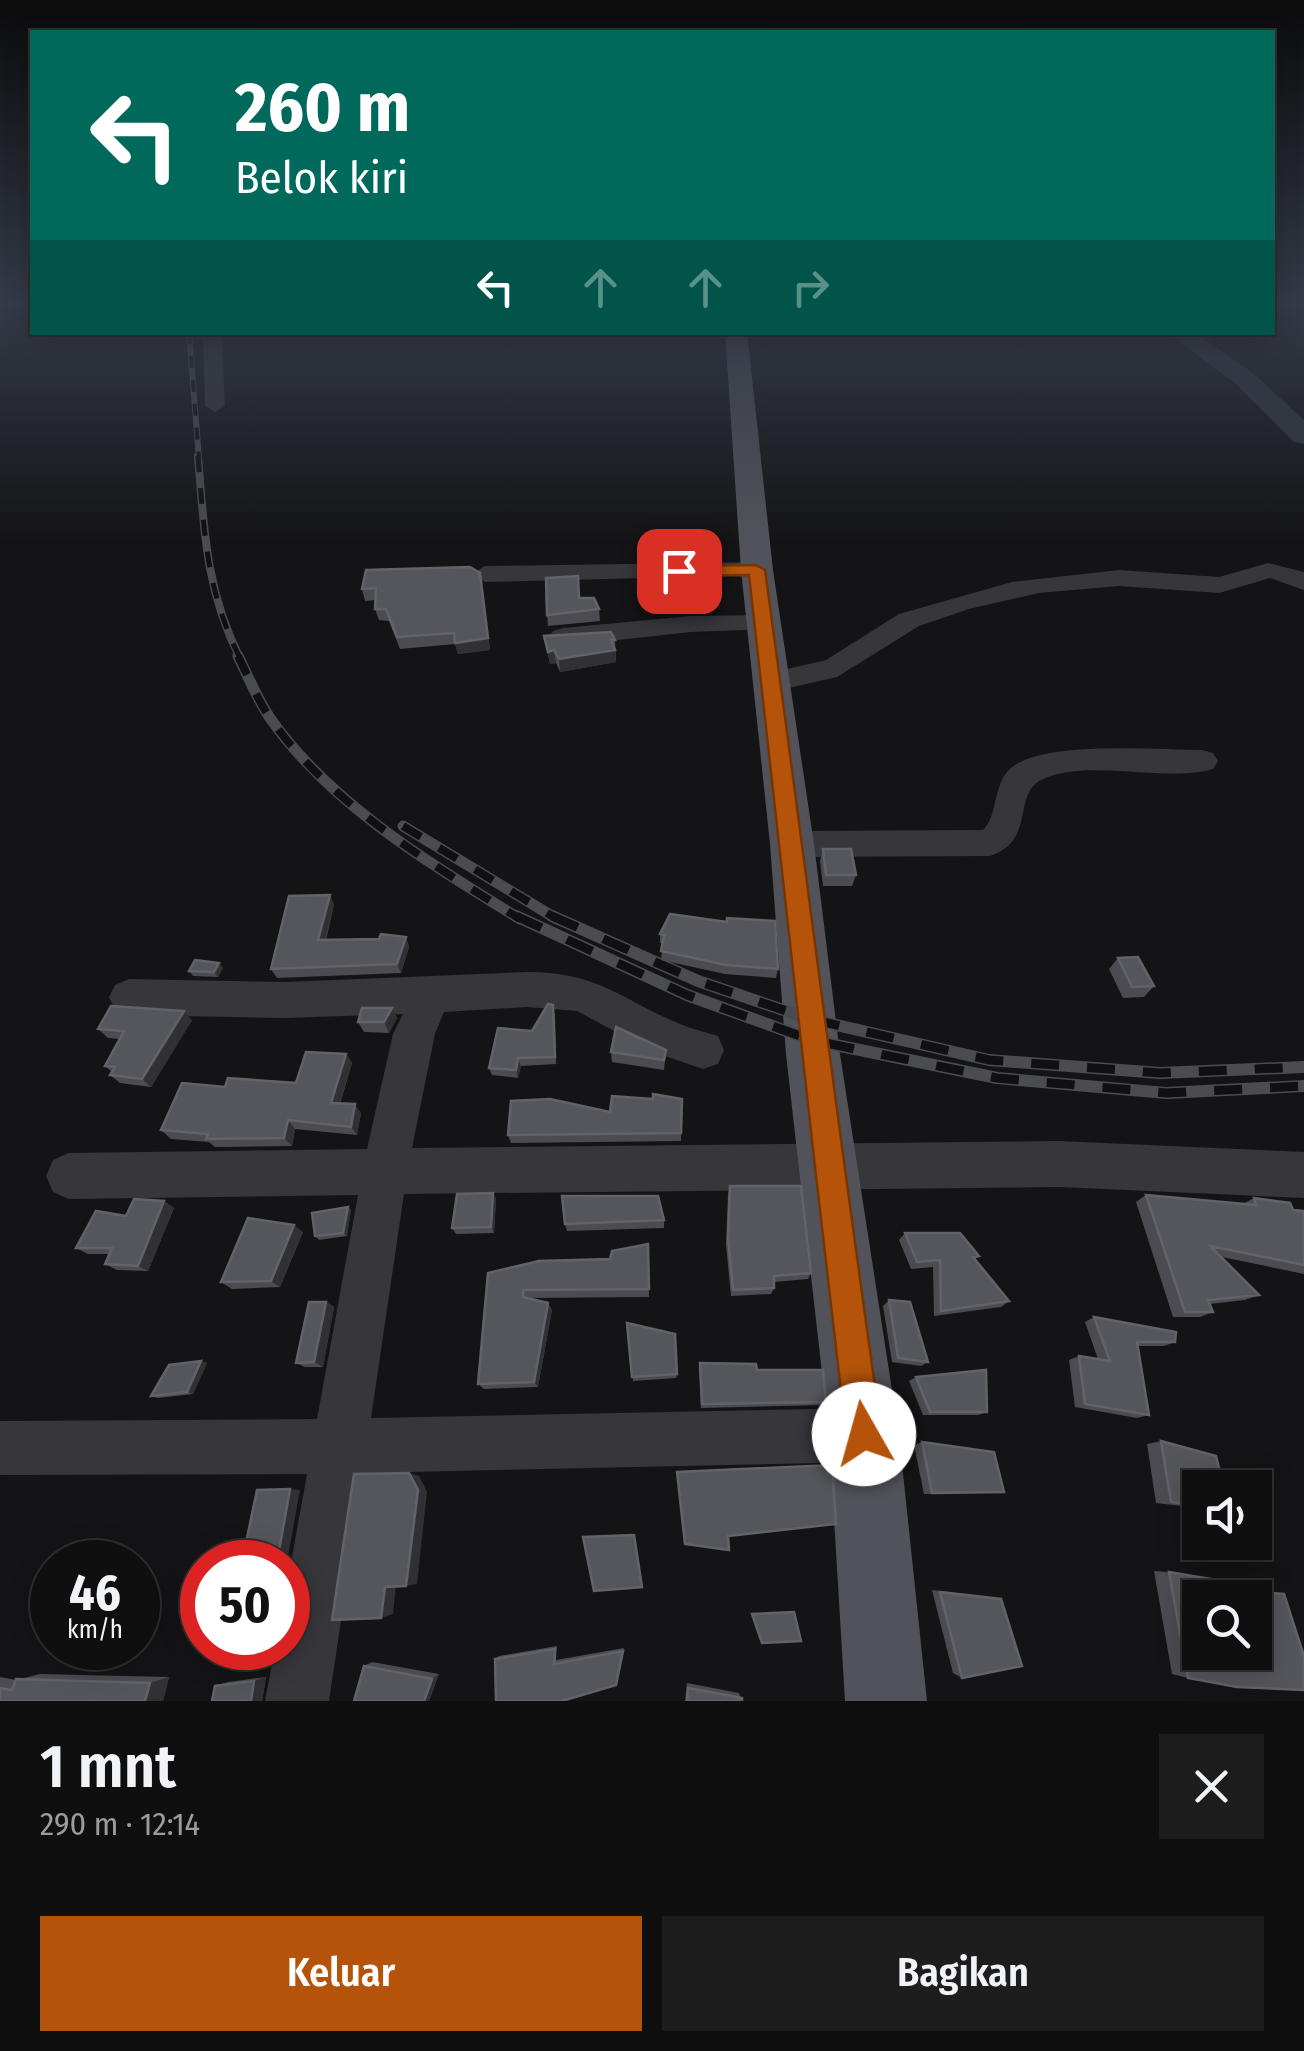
<!DOCTYPE html>
<html lang="id">
<meta charset="utf-8">
<style>
body{margin:0;font-family:"Fira Sans Condensed",sans-serif;background:#1d1d1e;color:#f1f3f6;height:100vh;display:flex;flex-direction:column;font-size:38px;white-space:nowrap}
*{box-sizing:border-box;margin:0}
p{font-size:32px;color:#9b9c9f}
.icon{flex:none;width:55px;height:55px;fill:none;stroke:currentColor;stroke-width:2;stroke-linecap:round;stroke-linejoin:round}
.map{position:relative;height:1701px;overflow:hidden}
.sheet{display:flex;flex-direction:column;background:#0f0f10;flex:1}
.sheet>*{flex:none}
.top-card{position:absolute;left:30px;top:30px;width:1245px;height:305px;border-radius:0px;box-shadow:0 5px 25px #0003,0 0 0 2px #2f2f30;background:#00695c;color:#fff;overflow:hidden}
.controls{position:absolute;left:1182px;top:1470px;display:grid;gap:20px}
.controls a{display:grid;place-items:center;width:90px;height:90px;border-radius:0px;background:#0f0f10;box-shadow:0 5px 25px #0003,0 0 0 2px #2f2f30;font-size:50px}
.speed{position:absolute;left:30px;top:1540px;display:flex;gap:20px;font-size:50px;font-weight:700;text-align:center}
.speed>*{display:grid;place-content:center;width:130px;height:130px;border-radius:50%;background:#0f0f10;box-shadow:0 5px 25px #0003,0 0 0 2px #2f2f30;line-height:1}
.speed small{font-size:25px;font-weight:400}
.speed .limit{border:15px solid #d22;background:#fff;color:#111}
.pin{position:absolute;display:grid;place-items:center;width:85px;height:85px;color:#fff;margin:-42px;border-radius:20px;box-shadow:0 5px 15px #0006}
.me{position:absolute;width:110px;margin:-55px;rotate:353deg;stroke-linejoin:round;filter:drop-shadow(0 0 8px #0008)}
.turn{display:flex;align-items:center;gap:35px;height:210px;padding:0 40px;font-size:45px}
.turn .icon{width:130px;height:130px;stroke-width:2.5}
.turn b{display:block;font-size:70px;line-height:85px}
.lanes{display:flex;align-items:center;height:95px;padding:0 40px;background:#0003;justify-content:center;gap:50px;direction:ltr}
.lanes .off{opacity:.35}
.round{display:grid;place-items:center;flex:none;width:105px;height:105px;border-radius:0px;background:#1d1d1e}
.headline{display:flex;align-items:center;justify-content:space-between;height:170px;padding:0 40px}
h1{font-size:60px;font-weight:600;line-height:75px}
.action{display:flex;gap:20px;margin-top:auto;padding:20px 40px}
.action a{flex:1;height:115px;border-radius:0px;background:#b45309;color:#fff;font-size:40px;font-weight:600;line-height:115px;text-align:center}
.action a+a{background:#1d1d1e;color:#f1f3f6}
.map>svg:first-child{display:block}
.lines{fill:none;stroke-linecap:round;stroke-linejoin:round}
.river{fill:#2d353b;fill-rule:evenodd}
.minor{fill:#36363b;fill-rule:evenodd}
.major{fill:#52535a;fill-rule:evenodd}
.rail-far3-casing{stroke:#4b4c52;stroke-width:6}
.rail-far2-casing{stroke:#4b4c52;stroke-width:8}
.rail-far1-casing{stroke:#4b4c52;stroke-width:11}
.rail-casing{stroke:#4b4c52;stroke-width:12}
.rail-far3{stroke:#100f11;stroke-width:4;stroke-dasharray:12;stroke-linecap:butt}
.rail-far2{stroke:#100f11;stroke-width:5;stroke-dasharray:16;stroke-linecap:butt}
.rail-far1{stroke:#100f11;stroke-width:8;stroke-dasharray:21;stroke-linecap:butt}
.rail{stroke:#100f11;stroke-width:9;stroke-dasharray:28;stroke-linecap:butt}
.wall{fill:#4b4b51}
.shaded-wall{fill:#313135}
.building{fill:#55565c;stroke:#62636a;stroke-width:2.5;fill-rule:evenodd}
.route{fill:#b45309;stroke:#753606;stroke-width:2.5}
</style>
<div class="map">
<svg width="1304" height="1701" viewBox="0 0 1304 1701">
<rect width="100%" height="100%" fill="#141416"/>
<g class="lines">
<path class="river" d="M1166,332H1194L1203,338L1254,374L1304,420V444L1294,442L1236,384Z"/>
<path class="minor" d="M203,332H221L225,406L215,412L205,406Z
M757,562L770,570L766,575L485,582L472,574L485,566Z
M1268,563L1304,572V590L1270,578L1219,593L1119,586L1039,593L969,609L919,626L837,677L771,692L761,689L756,682L761,675L826,660L899,614L1012,582L1119,570L1219,577Z
M763,615L773,617L777,623L773,629L691,632L563,646L553,643L549,637L553,631L563,628L691,616Z
M1202,750L1213,753L1218,761L1213,769C1165,783 1089,758 1043,779C1011,793 1037,841 990,856L792,857L780,853L775,844L780,835L792,831L983,830C999,814 992,784 1011,768C1044,740 1158,750 1202,750Z
M527,972C599,972 620,999 680,1024C692,1029 706,1032 718,1036L724,1050L718,1064L703,1069L653,1052L577,1011L527,1007L444,1012L435,1034L412,1148L1059,1141L1304,1152V1198L1059,1187L404,1194L371,1418L864,1408L883,1416L891,1435L883,1454L864,1462L363,1473L329,1701H265L275,1648H288V1579L307,1474L0,1475V1421L317,1419L358,1195L69,1199L53,1192L46,1176L53,1160L69,1153L367,1149L393,1034L403,1014L285,1018L129,1015L115,1009L109,997L115,985L129,979L285,982Z"/>
<path class="major" d="M725,332H747L773,570L814,844L840,1054L899,1435L927,1701H845L829,1435L786,1054L770,844L741,570Z"/>
<defs>
<path id="rail-far3" d="M189,332L199,459"/>
<path id="rail-far2" d="M198,456C204,530 206,591 240,658"/>
<path id="rail-far1" d="M238,656C248,676 257,699 270,718C331,805 431,864 520,919
M403,826L557,919"/>
<path id="rail" d="M516,916L687,995L811,1040L997,1078L1166,1093L1304,1086
M552,916L698,981L810,1019L989,1060L1160,1073L1304,1067"/>
</defs>
<use href="#rail-far3" class="rail-far3-casing"/>
<use href="#rail-far2" class="rail-far2-casing"/>
<use href="#rail-far1" class="rail-far1-casing"/>
<use href="#rail" class="rail-casing"/>
<use href="#rail-far3" class="rail-far3"/>
<use href="#rail-far2" class="rail-far2"/>
<use href="#rail-far1" class="rail-far1"/>
<use href="#rail" class="rail"/>
</g>
<path class="wall" d="M482,584L490,650L458,654L455,644L400,649L389,621L379,620L375,609L376,600L365,601L362,589Z
M579,598L599,609L600,621L548,626L547,615Z
M544,636L615,640L616,662L560,672L556,663L550,664Z
M823,849L856,875L852,886H823L820,861Z
M330,895L334,905L326,940L406,937L409,947L401,973L277,978L271,969Z
M660,934L778,969L776,978L725,974L661,960L663,943H660Z
M1118,958L1154,986L1144,997L1123,998L1109,969Z
M219,963L223,968L218,977L193,976L189,971Z
M392,1008L397,1018L389,1033L364,1032L358,1022Z
M555,1013L556,1064L521,1066L518,1078L492,1075L489,1068Z
M192,1020L151,1087L120,1083L110,1075L112,1072L105,1066L120,1039L108,1038L98,1029Z
M666,1050L664,1070L612,1062L611,1052Z
M346,1054L352,1063L340,1104L361,1113L357,1135L295,1129L292,1146L215,1147L209,1142L171,1139L161,1130L225,1087L296,1083Z
M653,1099H682L681,1141L511,1143L508,1135L610,1112Z
M730,1186L811,1273L808,1279L774,1282V1288L771,1294L731,1296L726,1245L728,1194Z
M493,1193L496,1199L494,1233L456,1234L452,1228Z
M1146,1195L1243,1204L1254,1198L1293,1210L1304,1211V1274L1222,1257L1259,1295L1245,1300L1210,1304L1213,1312L1200,1317H1173L1136,1202Z
M164,1201L174,1208L148,1271L117,1270L105,1264L110,1254H88L76,1248L126,1216Z
M348,1207L351,1210L347,1236L319,1240L315,1236Z
M664,1220V1228L567,1231L565,1224Z
M303,1232L280,1287L232,1289L221,1282Z
M905,1233L979,1256L975,1259L1009,1301L1001,1307L934,1316L933,1267L911,1269L899,1240Z
M648,1244L649,1297L527,1298L548,1303L552,1310L538,1387L484,1389L478,1384L488,1273L610,1259Z
M889,1300L928,1362L921,1366L892,1362L883,1306Z
M326,1302L334,1307L323,1367H305L296,1363Z
M1094,1317L1175,1342L1164,1346H1138L1149,1415L1137,1418L1075,1407L1069,1360L1079,1356L1098,1359L1085,1322Z
M627,1323L677,1374L676,1378L633,1381Z
M201,1361L207,1363L193,1394L158,1398L151,1396Z
M700,1363L757,1370L826,1402L822,1405L701,1408L699,1368Z
M916,1377L987,1412L978,1415H923L909,1381Z
M1161,1441L1200,1488V1508L1156,1503L1147,1444Z
M922,1442L1004,1492L924,1494L914,1445Z
M1154,1571L1169,1572L1188,1678L1172,1674Z
M932,1590L990,1597L962,1678L953,1673Z
M557,1646L556,1660L624,1648L616,1685L495,1659L499,1656Z
M372,1662L439,1674L429,1701L364,1666Z
M40,1674L169,1677L163,1701H0V1677L16,1680Z
M266,1677L262,1701L215,1686L228,1682Z
M687,1683L739,1693L742,1701H685Z"/>
<path class="shaded-wall" d="M482,584L490,650L458,654L455,643Z
M554,650L556,663L550,664L548,652Z
M615,650L616,662L560,672L559,659Z
M330,895L334,905L323,949L318,940Z
M406,937L409,947L401,973L397,964Z
M219,963L223,968L218,977L214,972Z
M392,1008L397,1018L389,1033L384,1022Z
M184,1011L192,1020L151,1087L142,1079Z
M346,1054L352,1063L337,1112L331,1103Z
M518,1058L521,1066L518,1078L516,1070Z
M355,1104L361,1113L357,1135L351,1127Z
M288,1120L295,1129L292,1146L284,1138Z
M493,1193L496,1199L494,1233L491,1227Z
M164,1201L174,1208L148,1271L138,1266Z
M348,1207L351,1210L347,1236L343,1233Z
M294,1225L303,1232L280,1287L271,1281Z
M326,1302L334,1307L323,1367L314,1362Z
M548,1303L552,1310L538,1387L534,1382Z
M201,1361L207,1363L193,1394L187,1392Z
M409,1473L419,1476L427,1492L417,1584L406,1586Z
M290,1489L300,1490L287,1562H277Z
M396,1585L393,1614L381,1618L385,1587Z
M439,1674L429,1701H424L432,1679Z
M169,1677L163,1701H145L150,1683Z
M266,1677L262,1701H251L254,1681Z"/>
<path class="building" d="M470,567L480,573L488,638L455,643L454,633L397,637L386,609H375L376,588L362,589L366,570Z
M578,576L579,598H594L599,609L547,615L546,578Z
M611,632L615,640H611L615,650L559,659L554,650L548,652L544,636Z
M823,849H851L856,875H826Z
M330,895L318,940L379,939L381,934L406,937L397,964L271,969L289,896Z
M670,914L727,922V918L775,921L778,969L726,965L661,951L664,935L660,934Z
M1138,957L1154,986L1132,987L1118,958Z
M195,960L219,963L214,972L189,971Z
M548,1004L553,1005L555,1057L518,1058L516,1070L489,1068L498,1028L532,1031Z
M111,1006L184,1011L142,1079L110,1075L115,1067L105,1066L124,1031L98,1029Z
M362,1008H392L384,1022H358Z
M616,1027L666,1050L664,1060L611,1052Z
M306,1052L346,1054L331,1103L355,1104L351,1127L288,1120L284,1138L206,1139L208,1134L161,1130L182,1083L225,1087L228,1078L296,1083Z
M653,1094L682,1099L681,1133L508,1135L511,1101L550,1099L610,1112L612,1096L653,1099Z
M730,1186H801L811,1273L774,1276V1288L733,1290L728,1238Z
M493,1193L491,1227L452,1228L457,1194Z
M1146,1195L1256,1205L1254,1198L1290,1203L1293,1210L1304,1211V1265L1210,1246L1259,1295L1208,1300L1213,1312H1185Z
M562,1196H658L664,1220L565,1224Z
M134,1199L164,1201L138,1266L105,1264L112,1248H76L96,1211L126,1216Z
M348,1207L343,1233L315,1236L312,1213Z
M248,1218L294,1225L271,1281L221,1282Z
M905,1233H960L979,1256L973,1257L1009,1301L941,1311L940,1260L917,1262Z
M648,1244L649,1289L523,1290V1297L548,1303L534,1382L478,1384L488,1273L539,1261L610,1259L612,1251Z
M889,1300L910,1302L928,1362L898,1358Z
M309,1302H326L314,1362L296,1363Z
M1094,1317L1176,1332L1175,1342H1137L1149,1415L1085,1404L1079,1356L1110,1361Z
M627,1323L675,1334L677,1374L632,1377Z
M201,1361L187,1392L151,1396L169,1365Z
M700,1363L756,1364L757,1370H823L826,1402L702,1404Z
M986,1370L987,1412H930L916,1377Z
M1161,1441L1216,1456L1224,1488H1200V1506L1171,1502Z
M922,1442L994,1452L1004,1492L932,1493Z
M832,1465L836,1524L728,1536L729,1550L685,1544L677,1472Z
M409,1473L418,1490L406,1586L385,1587L381,1618L332,1620L354,1474Z
M290,1489L277,1562H242L257,1490Z
M634,1535L642,1587L594,1591L583,1537Z
M1169,1572L1223,1581L1224,1590L1284,1594L1304,1656V1690L1237,1687L1188,1678ZM1200,1598H1255V1652H1200Z
M940,1592L1001,1599L1022,1666L962,1678Z
M794,1612L801,1641L762,1643L752,1614Z
M555,1649L554,1664L623,1651L616,1685L562,1701H496L495,1659Z
M364,1666L432,1679L424,1701H354Z
M16,1679L150,1683L145,1701H0V1688L12,1690Z
M254,1681L251,1701H212L215,1686Z
M688,1688L742,1698V1701H687Z"/>
<linearGradient id="sky" x2="0" y2="1"><stop stop-color="#0b0b0c"/><stop offset="0.56" stop-color="#343a47"/><stop offset="1" stop-color="#343a47" stop-opacity="0"/></linearGradient>
<rect width="1304" height="543" fill="url(#sky)"/>
<path class="route" d="M756,565L765,570C805,858 840,1147 882,1434L877,1447L864,1452L851,1447L846,1434C811,1148 783,862 749,575L679,576L670,571L679,566Z"/>
</svg>
<div class="controls">
<a><svg class="icon" aria-label="sound" viewBox="0 0 24 24"><path d="M4 9h4l5-4v14l-5-4H4zM17 9q2 3 0 6"/></svg></a>
<a><svg class="icon" aria-label="search" viewBox="0 0 24 24"><circle cx="10" cy="10" r="6"/><path d="M15 15l6 6"/></svg></a>
</div>
<div class="speed"><div>46<small>km/h</small></div><div class="limit">50</div></div>
<div class="pin" style="left:679px;top:571px;background:#d93025"><svg class="icon" aria-label="arrive" viewBox="0 0 24 24"><path d="M6 21V4h12l-3 4 3 4H6"/></svg></div>
<svg class="me" style="left:864px;top:1434px" viewBox="-20 -20 40 40"><circle r="19" fill="#fff"/><path d="M0-13L10 11 0 6-10 11z" fill="#b45309"/></svg>
<div class="top-card">
<div class="turn"><svg class="icon" aria-label="left" viewBox="0 0 24 24"><path d="M17 20v-9H6M10 6l-5 5 5 5"/></svg><div><b>260 m</b>Belok kiri</div></div>
<div class="lanes"><svg class="icon" aria-label="left" viewBox="0 0 24 24"><path d="M17 20v-9H6M10 6l-5 5 5 5"/></svg><svg class="icon off" aria-label="ahead" viewBox="0 0 24 24"><path d="M12 20V5M6 11l6-6 6 6"/></svg><svg class="icon off" aria-label="ahead" viewBox="0 0 24 24"><path d="M12 20V5M6 11l6-6 6 6"/></svg><svg class="icon off" aria-label="right" viewBox="0 0 24 24"><path d="M7 20v-9h11M14 6l5 5-5 5"/></svg></div>
</div>
</div>
<section class="sheet">
<div class="headline"><div><h1>1 mnt</h1><p>290 m · 12:14</p></div><a class="round"><svg class="icon" aria-label="close" viewBox="0 0 24 24"><path d="M6 6l12 12M18 6L6 18"/></svg></a></div>
<div class="action"><a>Keluar</a><a>Bagikan</a></div>
</section>
